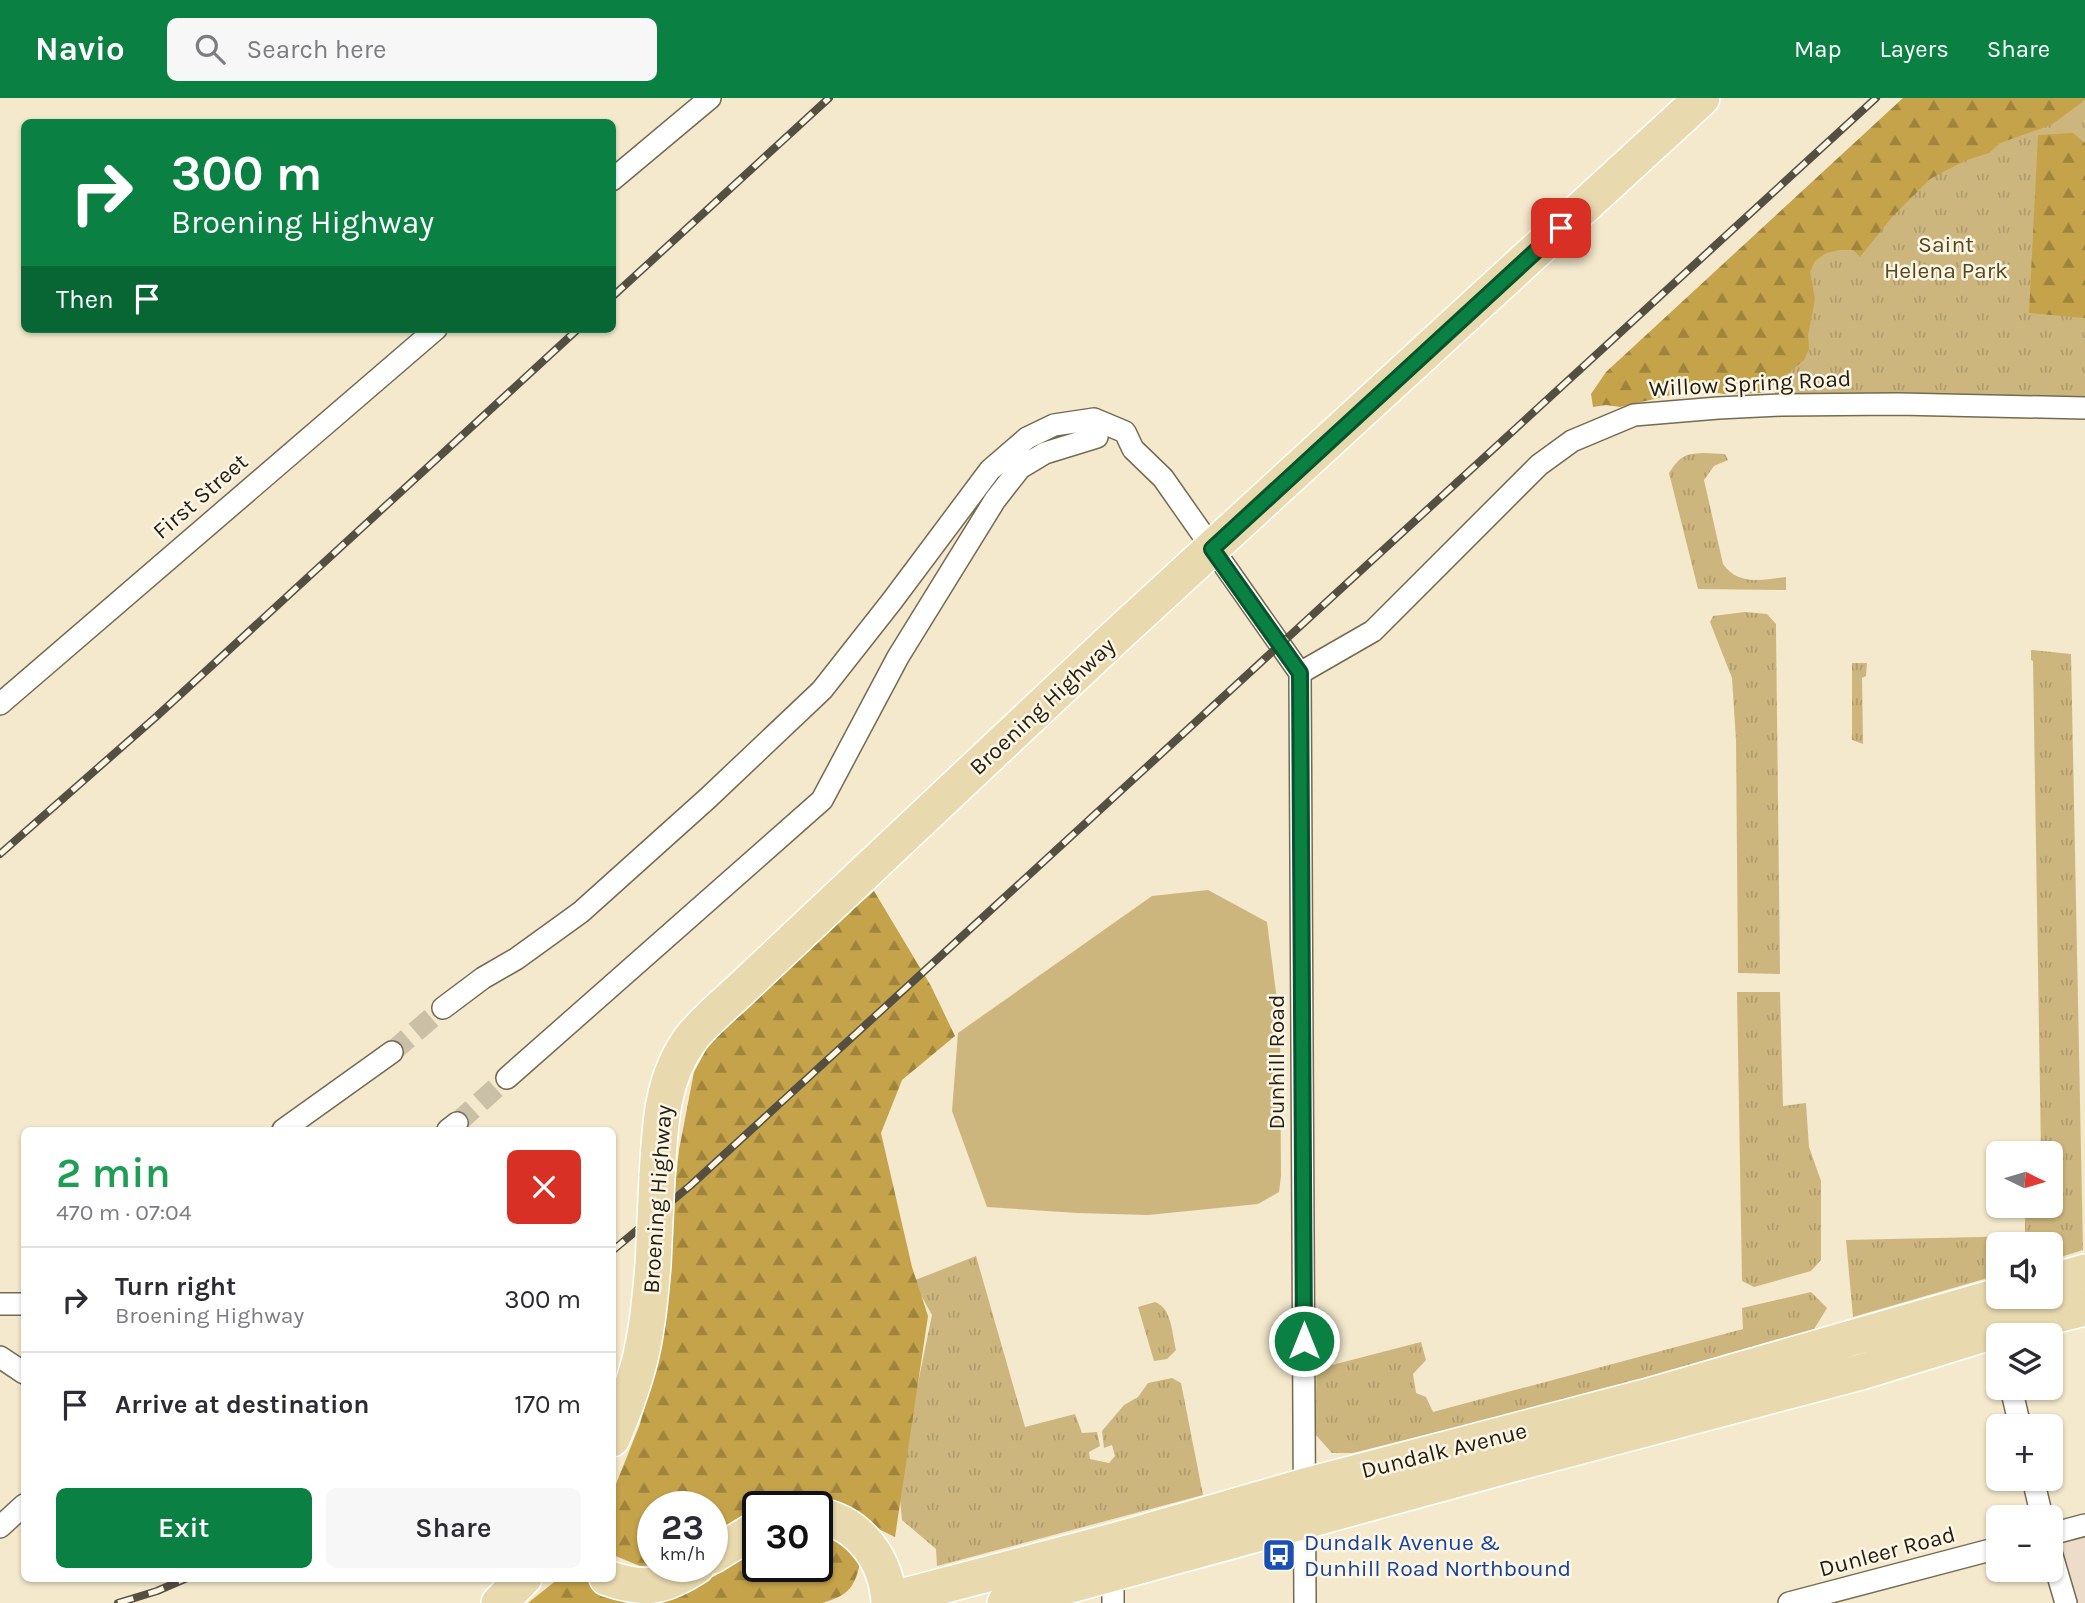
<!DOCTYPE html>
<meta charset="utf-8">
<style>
body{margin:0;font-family:Karla,sans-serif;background:#f7f7f7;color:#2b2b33;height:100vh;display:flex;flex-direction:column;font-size:26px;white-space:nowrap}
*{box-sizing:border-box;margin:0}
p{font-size:23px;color:#7c7c81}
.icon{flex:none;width:38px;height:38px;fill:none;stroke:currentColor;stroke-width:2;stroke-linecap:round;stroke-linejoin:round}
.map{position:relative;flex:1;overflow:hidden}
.drawer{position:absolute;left:21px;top:1029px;width:595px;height:455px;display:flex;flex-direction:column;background:#fff;border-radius:10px;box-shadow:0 2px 5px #0004}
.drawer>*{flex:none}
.top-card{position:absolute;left:21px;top:21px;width:595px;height:214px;border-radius:10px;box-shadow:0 2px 5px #0004;background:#0b8043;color:#fff;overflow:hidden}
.needle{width:46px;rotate:95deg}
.controls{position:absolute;left:1986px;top:1043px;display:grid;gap:14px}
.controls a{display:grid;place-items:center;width:77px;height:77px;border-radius:10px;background:#fff;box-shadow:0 2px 5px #0004;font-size:35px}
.speed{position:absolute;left:637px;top:1393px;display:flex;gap:14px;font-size:35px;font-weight:700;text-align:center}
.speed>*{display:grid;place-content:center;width:91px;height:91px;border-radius:50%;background:#fff;box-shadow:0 2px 5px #0004;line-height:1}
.speed small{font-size:18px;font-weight:400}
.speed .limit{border:4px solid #111;border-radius:10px;background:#fff;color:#111}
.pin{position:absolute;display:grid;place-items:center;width:60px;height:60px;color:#fff;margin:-30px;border-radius:14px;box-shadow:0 4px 10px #0006}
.me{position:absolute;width:77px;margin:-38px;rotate:0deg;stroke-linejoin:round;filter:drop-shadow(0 0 5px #0008)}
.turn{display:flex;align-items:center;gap:24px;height:147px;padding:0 35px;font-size:32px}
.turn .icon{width:91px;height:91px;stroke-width:2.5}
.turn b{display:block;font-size:49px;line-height:60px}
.then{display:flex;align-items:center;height:66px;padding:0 35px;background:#0003;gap:14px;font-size:26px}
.round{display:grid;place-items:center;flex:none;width:74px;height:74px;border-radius:10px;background:#f7f7f7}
.head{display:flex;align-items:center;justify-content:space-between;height:119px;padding:0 35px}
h1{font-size:42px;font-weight:600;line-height:52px;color:#1e9e55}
.button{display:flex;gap:14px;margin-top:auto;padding:14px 35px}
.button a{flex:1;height:80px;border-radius:10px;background:#0b8043;color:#fff;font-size:28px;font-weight:600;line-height:80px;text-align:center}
.button a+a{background:#f7f7f7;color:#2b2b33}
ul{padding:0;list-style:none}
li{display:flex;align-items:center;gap:21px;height:105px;padding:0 35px;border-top:2px solid #e1e1e2}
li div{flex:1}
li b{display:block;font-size:26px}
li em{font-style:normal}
header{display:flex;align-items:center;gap:42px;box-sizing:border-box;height:98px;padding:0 35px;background:#0b8043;color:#fff}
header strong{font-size:33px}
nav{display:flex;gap:38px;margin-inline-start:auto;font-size:24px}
.search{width:490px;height:63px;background:#f7f7f7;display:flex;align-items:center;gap:18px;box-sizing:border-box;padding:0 24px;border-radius:10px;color:#7c7c81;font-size:26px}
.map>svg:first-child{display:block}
.commercial{fill:#eedccb}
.grass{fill:url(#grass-tufts)}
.forest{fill:url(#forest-firs)}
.garden{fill:#cdb67e}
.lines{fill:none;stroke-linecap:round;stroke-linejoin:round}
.minor-tunnel{stroke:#cac0a8;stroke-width:21;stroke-dasharray:21 10;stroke-linecap:butt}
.minor-casing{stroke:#746a51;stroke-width:24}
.primary-casing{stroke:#fff;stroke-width:38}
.minor{stroke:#fff;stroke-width:21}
.primary{stroke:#e9d9af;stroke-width:35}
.rail-casing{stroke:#554f41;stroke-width:8}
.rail{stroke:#fdf6e5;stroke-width:5;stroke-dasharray:16;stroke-linecap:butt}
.primary-bridge-casing{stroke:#fff;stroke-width:38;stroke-linecap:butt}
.primary-bridge{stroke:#e9d9af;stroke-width:35}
.route-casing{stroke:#07532c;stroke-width:18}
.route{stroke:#0b8043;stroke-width:12}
.labels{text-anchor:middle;stroke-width:5;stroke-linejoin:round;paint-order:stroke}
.park-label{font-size:23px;fill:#554620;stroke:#fdf6e5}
.street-label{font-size:23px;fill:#211d13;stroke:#fdf6e5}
.transit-label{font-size:23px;fill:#164399;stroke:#fdf6e5;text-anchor:start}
</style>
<header>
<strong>Navio</strong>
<div class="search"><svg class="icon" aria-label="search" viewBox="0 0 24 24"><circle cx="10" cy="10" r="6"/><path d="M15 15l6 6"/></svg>Search here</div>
<nav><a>Map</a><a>Layers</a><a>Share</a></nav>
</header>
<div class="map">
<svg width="2085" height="1505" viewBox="0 0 2085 1505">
<defs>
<pattern id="grass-tufts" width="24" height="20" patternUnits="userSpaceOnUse" patternTransform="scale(1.75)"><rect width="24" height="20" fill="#cdb67e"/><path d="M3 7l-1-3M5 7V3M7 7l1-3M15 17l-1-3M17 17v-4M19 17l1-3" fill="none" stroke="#b09c6c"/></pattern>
<pattern id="forest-firs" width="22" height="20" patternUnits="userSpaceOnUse" patternTransform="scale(1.75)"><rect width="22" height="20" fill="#c5a34a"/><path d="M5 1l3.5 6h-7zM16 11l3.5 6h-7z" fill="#a0843c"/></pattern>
</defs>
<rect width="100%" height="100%" fill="#f4e9cd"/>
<path class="commercial" d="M2085,1434V1505H2072L2057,1452L2063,1439Z"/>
<path class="grass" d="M2085,0V298L1775,297L1786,121Z
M1703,355L1725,356L1728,362L1714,368L1704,382L1723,466C1738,488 1763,482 1786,479V492L1698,491L1669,375C1680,359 1683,356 1703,355Z
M1745,514L1767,516L1776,526V531L1780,876L1738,875L1736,642L1732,580L1710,524L1713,518Z
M2031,552L2071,556L2083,1152L2051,1162V1146H1998V1177L1853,1219L1846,1142L2025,1138V1108H2051V1055H2041L2033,563L2031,562Z
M1852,565H1867L1866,578L1862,580L1863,646L1852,642Z
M1737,894H1780L1783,1008L1806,1005L1809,1049L1821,1083V1162L1811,1173L1754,1189L1742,1183Z
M976,1158L1025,1329L1075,1316L1082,1335L1097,1334L1100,1348L1089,1354L1090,1361L1109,1365L1115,1358L1112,1347L1104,1350L1102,1333L1124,1307L1138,1299L1148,1285L1172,1280L1181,1285L1203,1397L937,1468L936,1451L902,1422L898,1382L932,1217L913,1183Z
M1811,1194L1827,1210L1808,1241L1353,1355H1332L1315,1336L1317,1256L1325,1255L1332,1267L1421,1244L1426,1262L1413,1276L1416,1295L1426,1299L1433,1314L1743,1231L1742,1210Z
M1155,1204C1172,1210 1172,1236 1176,1252L1167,1261L1154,1263L1138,1209Z"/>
<path class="forest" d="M1903,0H2085V2L2051,27L2000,45L1989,55L1964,63L1930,81L1893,118L1860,159L1853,152H1840L1826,155L1815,163L1810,174L1815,201L1808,237L1809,251L1804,262L1764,295L1724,296L1697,291L1620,309L1606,307L1593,309L1591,296L1606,274Z
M2073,35L2085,45V220L2029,215L2038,37Z
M874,793L931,888L955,938L902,982L881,1035L912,1169L928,1218L895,1439L818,1402L779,1409H758V1417L712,1443V1409H653V1467L640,1468L613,1457L612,1396L640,1326L656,1266L679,1052L694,974L717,932L774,879Z
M817,1432L844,1438L861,1461C855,1489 850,1497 822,1505H528L558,1481L589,1483L644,1501L678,1494L715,1478L758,1450V1468H817Z"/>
<path class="garden" d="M1208,792L1267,824L1280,926L1281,1078L1279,1094L1258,1106L1148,1117L1077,1115L987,1109L952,1013L958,935L1152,798Z"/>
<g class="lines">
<path class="minor-tunnel" d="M392,954L443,910
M457,1025L507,980"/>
<defs>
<path id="minor" d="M612,82L710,0
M1300,575L1373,533L1539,367L1572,343L1634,317L1718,310L1781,307L1898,306L2085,310
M0,606L436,231
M443,910L483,880L516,861L581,814L708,700L822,592L892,503L990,372L1027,340L1054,327L1094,321L1125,334L1133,351L1163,380L1300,575L1305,1505
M507,980L822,702L898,559L995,402L1020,370L1045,355L1097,339
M283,1032L392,954
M448,1032L457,1025
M0,1206H24
M0,1259L24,1275
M2011,1290L2020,1328
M2033,1381L2042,1419
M0,1429L24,1407
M2051,1436L2085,1427
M2051,1454L2066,1505
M1113,1505V1475
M1789,1505L1998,1450"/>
<path id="primary" d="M657,1079C660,1031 660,985 689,943C700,927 724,907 739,893L1113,541L1702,0
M2051,1184L2085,1174
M612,1341C622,1318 631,1294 638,1269C647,1236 650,1201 653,1167
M817,1417C861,1425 887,1463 889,1505
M712,1458L758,1430
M607,1480C645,1493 663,1490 697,1468
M889,1502L1117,1442L1305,1388L1645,1299L1998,1198
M499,1505L524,1480
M1005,1505L1524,1363L1861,1274L1997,1232L2085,1210"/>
</defs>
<use href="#minor" class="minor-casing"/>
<use href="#primary" class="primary-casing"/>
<use href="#minor" class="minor"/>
<use href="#primary" class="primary"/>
<defs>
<path id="rail" d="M612,199L829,0
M0,756L157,618L578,231
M612,1153L691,1087L1876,0
M118,1505L157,1493L187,1480"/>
</defs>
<use href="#rail" class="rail-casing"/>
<use href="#rail" class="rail"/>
<defs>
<path id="primary-bridge" d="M653,1167L657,1079"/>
</defs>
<use href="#primary-bridge" class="primary-bridge-casing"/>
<use href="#primary-bridge" class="primary-bridge"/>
</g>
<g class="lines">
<defs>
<path id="route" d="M1304,1243L1300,575L1212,451L1561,130"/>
</defs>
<use href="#route" class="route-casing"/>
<use href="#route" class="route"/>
</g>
<defs>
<symbol id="bus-square" viewBox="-11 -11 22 22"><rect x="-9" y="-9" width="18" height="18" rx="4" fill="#1a4fb4" stroke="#fdf6e5"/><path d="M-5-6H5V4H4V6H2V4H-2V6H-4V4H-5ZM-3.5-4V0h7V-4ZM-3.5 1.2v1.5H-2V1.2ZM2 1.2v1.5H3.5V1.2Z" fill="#fff"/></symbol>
</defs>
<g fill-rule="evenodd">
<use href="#bus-square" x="1260" y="1438" width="38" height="38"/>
</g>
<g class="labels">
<g class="park-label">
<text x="1946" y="154">Saint<tspan x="1946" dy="26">Helena Park</tspan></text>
</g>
<g class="street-label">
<text transform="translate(1750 285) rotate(-3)" y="8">Willow Spring Road</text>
<text transform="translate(200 398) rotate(-41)" y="8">First Street</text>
<text transform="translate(1042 608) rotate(-43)" y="8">Broening Highway</text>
<text transform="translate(1276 964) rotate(-90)" y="8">Dunhill Road</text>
<text transform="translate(657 1101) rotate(-86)" y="8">Broening Highway</text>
<text transform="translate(1444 1352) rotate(-14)" y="8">Dundalk Avenue</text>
<text transform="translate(1887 1453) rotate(-15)" y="8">Dunleer Road</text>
</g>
<g class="transit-label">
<text x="1304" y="1452">Dundalk Avenue &amp;<tspan x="1304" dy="26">Dunhill Road Northbound</tspan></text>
</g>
</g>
</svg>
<div class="controls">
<a><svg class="needle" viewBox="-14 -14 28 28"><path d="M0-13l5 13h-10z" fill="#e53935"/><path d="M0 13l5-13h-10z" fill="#7c7c81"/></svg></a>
<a><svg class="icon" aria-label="sound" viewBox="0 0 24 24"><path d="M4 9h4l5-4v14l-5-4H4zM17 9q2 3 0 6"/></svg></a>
<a><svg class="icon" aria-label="layers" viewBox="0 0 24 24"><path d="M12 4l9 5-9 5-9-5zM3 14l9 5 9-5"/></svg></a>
<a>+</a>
<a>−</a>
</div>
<div class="speed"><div>23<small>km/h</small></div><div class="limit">30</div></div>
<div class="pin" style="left:1561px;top:130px;background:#d93025"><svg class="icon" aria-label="arrive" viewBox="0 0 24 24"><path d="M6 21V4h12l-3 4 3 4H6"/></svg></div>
<svg class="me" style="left:1304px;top:1243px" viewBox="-20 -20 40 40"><circle r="17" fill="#0b8043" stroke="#fff" stroke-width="3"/><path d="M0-11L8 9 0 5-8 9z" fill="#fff"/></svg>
<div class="top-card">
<div class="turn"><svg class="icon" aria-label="right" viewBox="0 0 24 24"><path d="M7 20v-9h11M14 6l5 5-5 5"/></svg><div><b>300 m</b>Broening Highway</div></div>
<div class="then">Then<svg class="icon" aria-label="arrive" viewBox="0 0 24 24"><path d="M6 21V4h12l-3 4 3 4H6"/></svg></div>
</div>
<section class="drawer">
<div class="head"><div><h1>2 min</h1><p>470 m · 07:04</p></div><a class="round" style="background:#d93025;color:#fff"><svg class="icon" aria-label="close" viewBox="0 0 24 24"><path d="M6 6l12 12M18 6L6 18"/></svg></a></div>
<ul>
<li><svg class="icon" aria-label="right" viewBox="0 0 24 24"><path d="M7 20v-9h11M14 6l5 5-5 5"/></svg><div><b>Turn right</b><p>Broening Highway</p></div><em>300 m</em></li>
<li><svg class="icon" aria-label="arrive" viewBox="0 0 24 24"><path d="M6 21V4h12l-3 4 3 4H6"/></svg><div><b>Arrive at destination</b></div><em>170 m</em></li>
</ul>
<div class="button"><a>Exit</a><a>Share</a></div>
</section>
</div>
